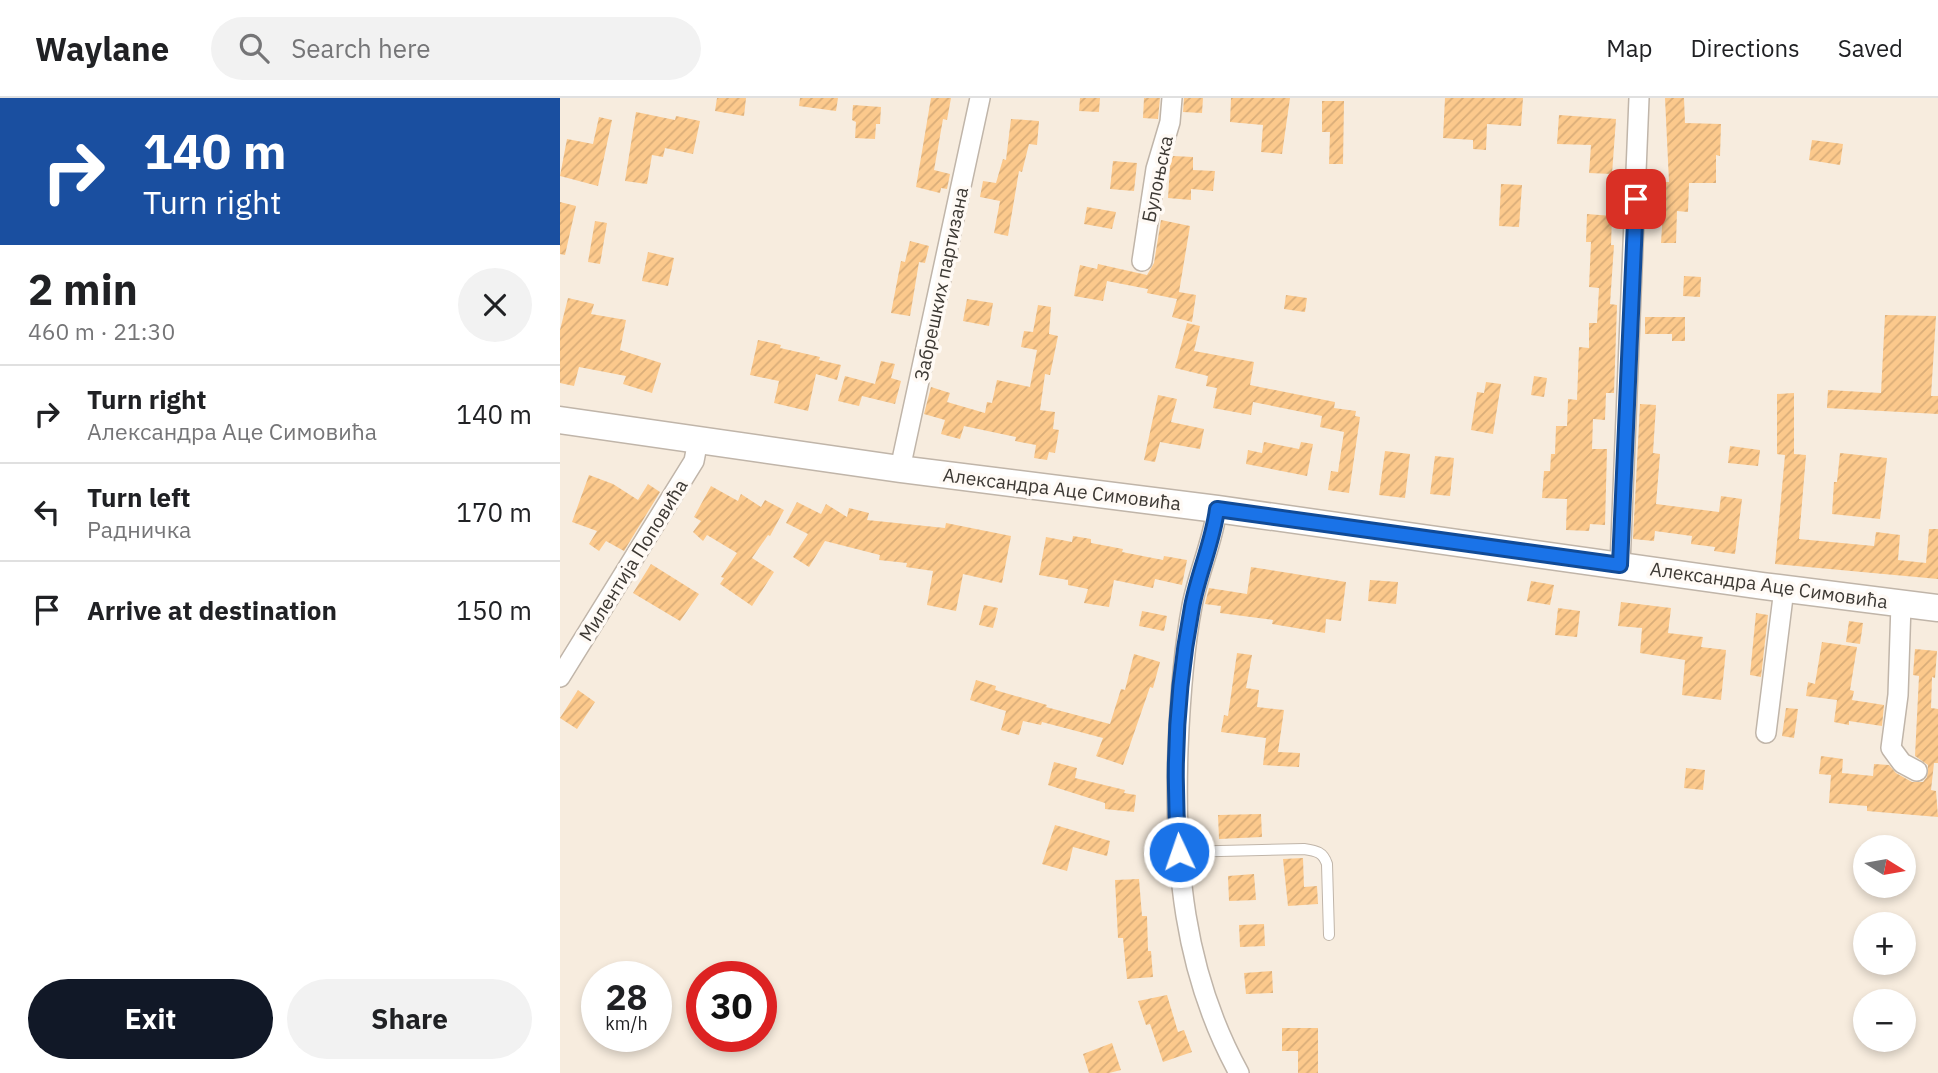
<!DOCTYPE html>
<meta charset="utf-8">
<style>
body{margin:0;font-family:"IBM Plex Sans",sans-serif;background:#f2f2f2;color:#202124;height:100vh;display:flex;flex-direction:column;font-size:26px;white-space:nowrap}
*{box-sizing:border-box;margin:0}
p{font-size:23px;color:#757577}
.icon{flex:none;width:38px;height:38px;fill:none;stroke:currentColor;stroke-width:2;stroke-linecap:round;stroke-linejoin:round}
.map{position:relative;flex:1;overflow:hidden}
.panel{display:flex;flex-direction:column;background:#fff;width:560px}
.panel>*{flex:none}
.banner{background:#1a4fa0;color:#fff;overflow:hidden}
.needle{width:46px;rotate:101deg}
.tools{position:absolute;left:1293px;top:737px;display:grid;gap:14px}
.tools a{display:grid;place-items:center;width:63px;height:63px;border-radius:50%;background:#fff;box-shadow:0 4px 10px #0003;font-size:35px}
.speed{position:absolute;left:21px;top:863px;display:flex;gap:14px;font-size:35px;font-weight:700;text-align:center}
.speed>*{display:grid;place-content:center;width:91px;height:91px;border-radius:50%;background:#fff;box-shadow:0 4px 10px #0003;line-height:1}
.speed small{font-size:18px;font-weight:400}
.speed .limit{border:10px solid #d22;background:#fff;color:#111}
.pin{position:absolute;display:grid;place-items:center;width:60px;height:60px;color:#fff;margin:-30px;border-radius:14px;box-shadow:0 4px 10px #0006}
.me{position:absolute;width:77px;margin:-38px;rotate:357deg;stroke-linejoin:round;filter:drop-shadow(0 0 5px #0008)}
.turn{display:flex;align-items:center;gap:24px;height:147px;padding:0 28px;font-size:32px}
.turn .icon{width:91px;height:91px;stroke-width:2.5}
.turn b{display:block;font-size:49px;line-height:60px}
.round{display:grid;place-items:center;flex:none;width:74px;height:74px;border-radius:37px;background:#f2f2f2}
.overview{display:flex;align-items:center;justify-content:space-between;height:119px;padding:0 28px}
h1{font-size:42px;font-weight:700;line-height:52px}
.button{display:flex;gap:14px;margin-top:auto;padding:14px 28px}
.button a{flex:1;height:80px;border-radius:42px;background:#111827;color:#fff;font-size:28px;font-weight:700;line-height:80px;text-align:center}
.button a+a{background:#f2f2f2;color:#202124}
ul{padding:0;list-style:none}
li{display:flex;align-items:center;gap:21px;height:98px;padding:0 28px;border-top:2px solid #e0e0e0}
li div{flex:1}
li b{display:block;font-size:26px}
li em{font-style:normal}
header{display:flex;align-items:center;gap:42px;box-sizing:border-box;height:98px;padding:0 35px;background:#fff;border-bottom:2px solid #e0e0e0}
header strong{font-size:33px}
nav{display:flex;gap:38px;margin-inline-start:auto;font-size:24px}
.search{width:490px;height:63px;background:#f2f2f2;display:flex;align-items:center;gap:18px;box-sizing:border-box;padding:0 24px;border-radius:38px;color:#757577;font-size:26px}
main{display:flex;flex:1;min-height:0}
.map>svg:first-child{display:block}
.building{fill:url(#building-hatch)}
.lines{fill:none;stroke-linecap:round;stroke-linejoin:round}
.lane-casing{stroke:#c0b5a9;stroke-width:12}
.street-casing{stroke:#c0b5a9;stroke-width:22}
.secondary-casing{stroke:#c0b5a9;stroke-width:29}
.lane{stroke:#fff;stroke-width:10}
.street{stroke:#fff;stroke-width:19}
.secondary{stroke:#fff;stroke-width:26}
.route-casing{stroke:#114b97;stroke-width:18}
.route{stroke:#1a73e8;stroke-width:12}
.labels{text-anchor:middle;stroke-width:7;stroke-linejoin:round;paint-order:stroke}
.street-label{font-size:19px;fill:#3d3934;stroke:#fffaf5}
</style>
<header>
<strong>Waylane</strong>
<div class="search"><svg class="icon" aria-label="search" viewBox="0 0 24 24"><circle cx="10" cy="10" r="6"/><path d="M15 15l6 6"/></svg>Search here</div>
<nav><a>Map</a><a>Directions</a><a>Saved</a></nav>
</header>
<main>
<section class="panel">
<div class="banner">
<div class="turn"><svg class="icon" aria-label="right" viewBox="0 0 24 24"><path d="M7 20v-9h11M14 6l5 5-5 5"/></svg><div><b>140 m</b>Turn right</div></div>
</div>
<div class="overview"><div><h1>2 min</h1><p>460 m · 21:30</p></div><a class="round"><svg class="icon" aria-label="close" viewBox="0 0 24 24"><path d="M6 6l12 12M18 6L6 18"/></svg></a></div>
<ul>
<li><svg class="icon" aria-label="right" viewBox="0 0 24 24"><path d="M7 20v-9h11M14 6l5 5-5 5"/></svg><div><b>Turn right</b><p>Александра Аце Симовића</p></div><em>140 m</em></li>
<li><svg class="icon" aria-label="left" viewBox="0 0 24 24"><path d="M17 20v-9H6M10 6l-5 5 5 5"/></svg><div><b>Turn left</b><p>Радничка</p></div><em>170 m</em></li>
<li><svg class="icon" aria-label="arrive" viewBox="0 0 24 24"><path d="M6 21V4h12l-3 4 3 4H6"/></svg><div><b>Arrive at destination</b></div><em>150 m</em></li>
</ul>
<div class="button"><a>Exit</a><a>Share</a></div>
</section>
<div class="map">
<svg width="1378" height="975" viewBox="0 0 1378 975">
<defs>
<pattern id="building-hatch" width="6" height="6" patternUnits="userSpaceOnUse" patternTransform="scale(1.75)"><rect width="6" height="6" fill="#fcc98c"/><path d="M-1 1l2-2M0 6l6-6M5 7l2-2" fill="none" stroke="#d9ad79"/></pattern>
</defs>
<rect width="100%" height="100%" fill="#f7ecde"/>
<path class="building" d="M157,0H186L184,18L155,13Z
M240,0H278L276,13L239,8Z
M371,0H391L387,22L383,21L374,72L390,76L387,91L381,90L380,95L356,89Z
M520,0H540L539,14L519,13Z
M584,0H600L598,21L583,20Z
M624,0H643L642,15L623,14Z
M671,0H730L722,56L701,54L703,27L670,24Z
M885,0H963L961,28L927,26L926,52L913,51V42L883,40Z
M1105,0H1124L1125,25L1161,26L1160,58L1156,57V85H1129L1128,114L1117,113L1116,145H1101L1103,113H1099V84H1109Z
M762,3H784L783,66H769L770,34H762Z
M293,7L321,9L320,26H316L315,41L295,40L296,24L292,22Z
M76,14L115,22L116,18L140,23L133,56L105,50L103,59L92,57L87,86L65,83Z
M999,17L1056,21L1052,76L1029,75L1031,47L997,46Z
M39,19L52,22L38,88L0,78L7,41L33,46Z
M451,21L479,23L477,47L469,46L462,74L459,73L448,138L434,135L440,103L420,99L423,83L436,85L443,61L446,62Z
M1252,42L1283,46L1280,67L1249,62Z
M613,58L633,59V72L655,73L653,93L631,91V102L608,100L610,68Z
M553,63L577,65L574,93L550,91Z
M941,86L962,87L959,129L939,128Z
M0,104L16,108L5,157L0,156Z
M527,109L556,114L552,131L524,126Z
M1027,116L1052,118L1051,147H1054L1050,206L1057,207L1054,295H1046L1045,322L1033,321L1032,351H1047L1045,427L1030,426L1029,433L1006,432L1007,401L982,400L984,373H990L991,356H995L996,328H1007L1008,301L1017,302L1019,249L1029,250V225H1037L1039,190L1029,189L1031,144H1026Z
M601,122L630,128L619,194L636,197L632,224L612,219L617,201L587,195L588,191L547,183L543,203L514,198L520,167L537,171L538,166L587,177L594,165Z
M35,123L47,125L40,166L28,164Z
M350,143L369,148L365,165L359,164L350,218L331,215L341,163L345,164Z
M88,154L114,160L108,188L82,183Z
M1124,178L1141,179L1140,199L1123,198Z
M726,197L747,200L745,214L724,211Z
M8,200L34,206L31,216L66,222L60,252L101,265L92,295L63,286L66,278L19,269L14,288L0,285V232Z
M407,201L433,205L429,228L403,223Z
M478,207L491,209L489,236L498,238L490,277L485,276L480,312L495,314L493,331L499,332L495,355L489,354L487,362L474,360L476,347L455,343L456,339L404,328L400,341L381,336L385,322L364,316L371,289L390,295L387,304L425,315L427,304L432,305L437,282L470,289L477,252L461,249L464,233L473,234Z
M1325,217L1376,218L1371,298H1378V316L1267,310L1268,292L1321,295Z
M1085,219H1125V243H1112V236H1085Z
M627,225L640,228L634,253L694,264L690,287L775,304L774,310L796,313L795,318L800,319L789,395L768,392L771,373L778,374L784,334L760,329L762,318L693,304L691,317L653,310L657,290L646,288L648,278L615,270Z
M198,242L221,247L220,250L260,259L259,262L281,267L277,282L256,276L248,313L214,305L219,283L190,277Z
M321,263L335,266L331,280L341,283L335,306L302,298L299,308L278,303L285,278L315,286Z
M974,278L987,280L984,299L971,297Z
M926,284L941,286L933,336L911,332L917,294L924,295Z
M1234,295V356L1246,357L1239,441L1314,448L1316,434L1340,437L1338,462L1366,465L1369,431H1378V481L1215,466L1225,357L1217,356V296Z
M598,297L617,301L611,324L644,331L640,351L600,344L595,364L584,362Z
M1080,306L1096,307L1093,355L1100,356L1096,406L1159,414L1161,398L1182,401L1175,456L1154,453L1155,449L1131,446L1132,438L1095,433L1094,443L1073,441Z
M704,344L739,351L741,344L753,346L747,378L686,366L688,352L702,355Z
M1170,348L1200,352L1198,368L1168,365Z
M825,353L850,356L845,400L819,397Z
M1280,355L1327,360L1320,421L1272,416L1274,384H1277Z
M875,358L894,360L890,398L870,396Z
M29,377L53,386L78,402L88,386L100,394L64,453L46,443L39,453L29,446L37,433L12,424Z
M151,388L178,403L181,396L201,409L205,402L224,412L210,438L208,437L192,460L214,474L192,508L160,486L164,480L161,479L177,455L147,437L143,443L133,434L141,423L134,419Z
M237,404L261,416L266,406L287,419L289,410L309,415L307,422L385,430L386,425L451,438L442,485L403,476L396,513L367,507L373,473L346,469L347,465L319,462L320,457L265,443L249,469L233,459L248,436L226,425Z
M513,438L531,441V445L563,451L562,454L603,462L604,458L627,462L622,487L595,481L593,490L554,482L549,509L524,505L528,491L508,487V482L479,477L486,439L512,444Z
M91,466L139,496L120,523L73,495Z
M691,469L786,484L781,523L766,521L765,535L712,526L713,522L660,515L661,508L645,506L649,490L687,496Z
M810,482L838,484L836,506L808,503Z
M971,483L994,487L990,507L967,503Z
M1061,504L1111,510L1108,535L1143,539L1141,549L1166,552L1161,602L1122,597L1125,562L1080,555L1082,530L1058,528Z
M424,507L438,510L433,530L419,527Z
M998,510L1020,513L1017,539L995,537Z
M582,513L607,518L604,533L579,528Z
M1196,515L1208,517L1201,579L1190,577Z
M1289,523L1303,525L1300,546L1286,544Z
M1262,544L1297,549L1290,592L1294,593L1292,602L1324,607L1322,628L1289,623V627L1274,624L1277,602L1246,598L1248,584L1255,586Z
M1355,551L1377,553L1375,580L1372,579L1371,610L1378,611V665H1374L1371,692L1376,693L1378,719L1307,713V708L1269,705L1271,677L1259,676L1261,658L1283,661L1282,675L1313,678L1314,666L1329,667L1336,675L1352,684H1363L1367,679L1368,667L1355,658L1359,578L1353,577Z
M677,555L692,557L686,590L699,592L697,609L724,612L718,654L740,655L739,669L703,667L706,640L661,634L664,617L668,618Z
M574,556L600,564L593,590L590,589L563,667L536,658L543,640L482,624L481,627L463,623L459,637L441,632L446,613L410,602L416,582L436,588L435,592L487,607L486,609L550,626L561,591L565,592Z
M18,592L35,604L17,631L0,620Z
M1226,610L1238,611L1234,640L1222,638Z
M494,664L517,670L515,680L565,692L564,695L576,697L574,714L545,711V705L488,687Z
M1126,670L1145,672L1143,692L1124,690Z
M701,716L702,739L659,741L658,717Z
M495,727L550,743L547,758L513,749L507,773L482,766Z
M743,760L744,789L757,788L758,806L728,808L723,761Z
M694,776L696,802L669,803L668,778Z
M579,781L582,818H587L588,853H591L593,879L567,881L563,840H558L555,782Z
M704,826L705,848L680,849L679,827Z
M712,873L713,895L686,896L684,875Z
M607,897L618,934L624,932L632,954L603,964L590,926L586,927L578,903Z
M722,930H758V975H738V953H722Z
M552,945L561,972L549,975H529L523,956Z"/>
<g class="lines">
<defs>
<path id="lane" d="M619,754L744,751C757,753 763,754 767,766L769,837"/>
<path id="street" d="M582,163L596,71L610,24L612,0
M340,371L420,0
M657,411C653,444 638,475 632,508C623,555 620,603 618,651C614,765 623,873 679,975
M1060,467L1079,0
M1341,506L1338,597L1331,650L1342,665L1357,673
M0,579L134,363L138,342
M1206,635L1224,491"/>
<path id="secondary" d="M0,322L340,371L657,411L1203,488L1378,510"/>
</defs>
<use href="#lane" class="lane-casing"/>
<use href="#street" class="street-casing"/>
<use href="#secondary" class="secondary-casing"/>
<use href="#lane" class="lane"/>
<use href="#street" class="street"/>
<use href="#secondary" class="secondary"/>
</g>
<g class="lines">
<defs>
<path id="route" d="M619,754C612,673 617,588 632,509C638,476 653,444 657,411L1060,467L1076,101"/>
</defs>
<use href="#route" class="route-casing"/>
<use href="#route" class="route"/>
</g>
<g class="labels">
<g class="street-label">
<text transform="translate(597 81) rotate(-78)" y="7">Булоњска</text>
<text transform="translate(381 186) rotate(-78)" y="7">Забрешких партизана</text>
<text transform="translate(502 391) rotate(7)" y="7">Александра Аце Симовића</text>
<text transform="translate(73 462) rotate(-58)" y="7">Милентија Поповића</text>
<text transform="translate(1209 487) rotate(8)" y="7">Александра Аце Симовића</text>
</g>
</g>
</svg>
<div class="tools">
<a><svg class="needle" viewBox="-14 -14 28 28"><path d="M0-13l5 13h-10z" fill="#e53935"/><path d="M0 13l5-13h-10z" fill="#757577"/></svg></a>
<a>+</a>
<a>−</a>
</div>
<div class="speed"><div>28<small>km/h</small></div><div class="limit">30</div></div>
<div class="pin" style="left:1076px;top:101px;background:#d93025"><svg class="icon" aria-label="arrive" viewBox="0 0 24 24"><path d="M6 21V4h12l-3 4 3 4H6"/></svg></div>
<svg class="me" style="left:619px;top:754px" viewBox="-20 -20 40 40"><circle r="17" fill="#1a73e8" stroke="#fff" stroke-width="3"/><path d="M0-11L8 9 0 5-8 9z" fill="#fff"/></svg>
</div>
</main>
